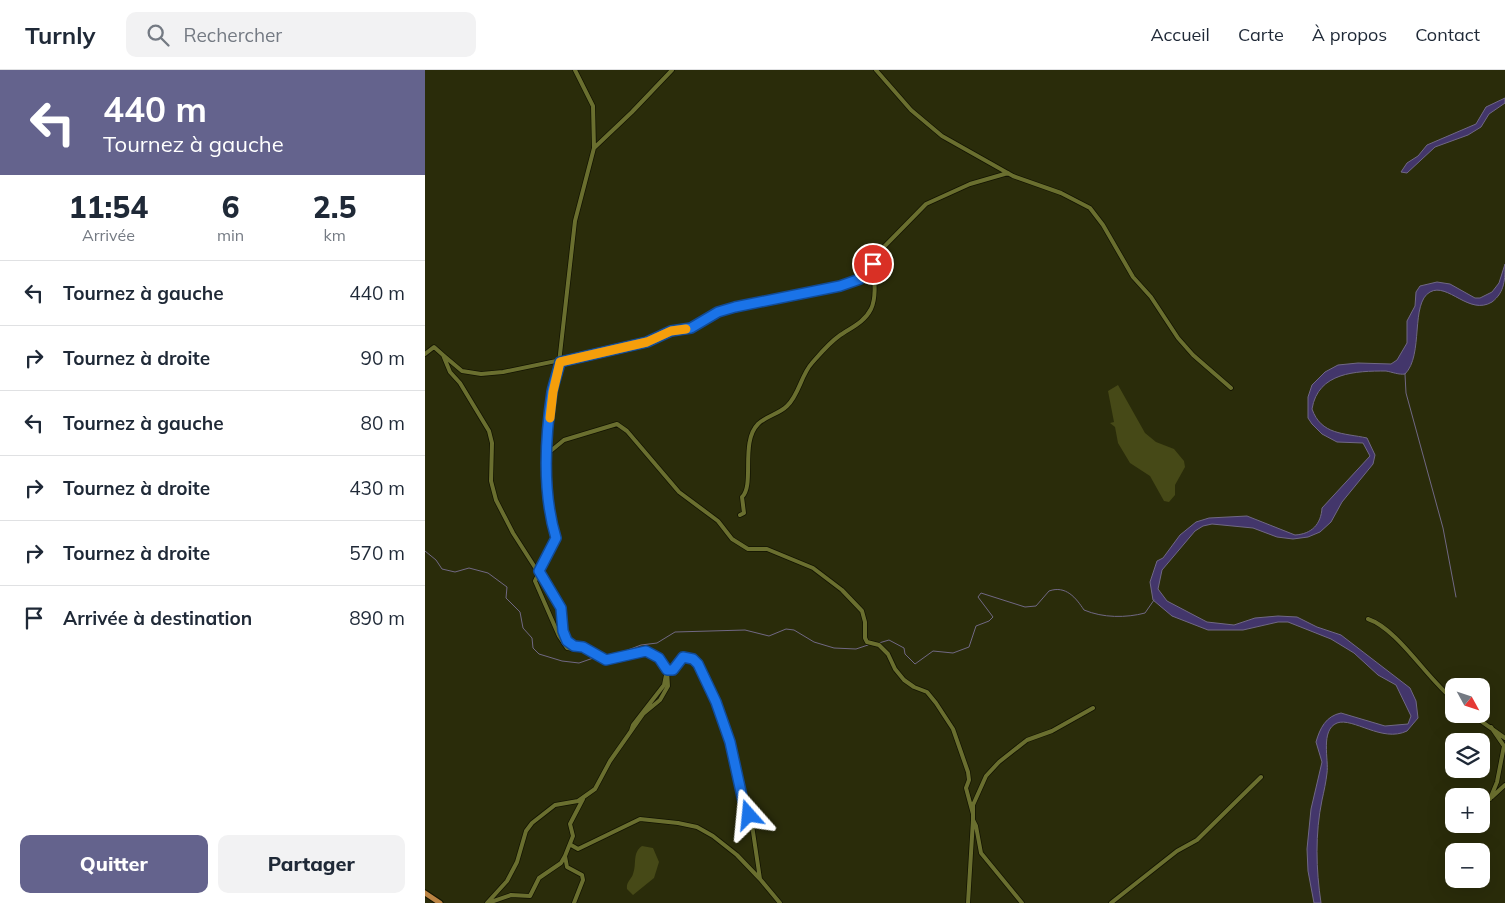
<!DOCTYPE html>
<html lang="fr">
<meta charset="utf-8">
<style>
body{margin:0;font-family:Mulish,sans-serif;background:#f2f2f3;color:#1f2937;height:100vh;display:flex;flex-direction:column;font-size:19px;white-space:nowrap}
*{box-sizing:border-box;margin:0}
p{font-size:16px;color:#747a83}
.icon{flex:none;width:28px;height:28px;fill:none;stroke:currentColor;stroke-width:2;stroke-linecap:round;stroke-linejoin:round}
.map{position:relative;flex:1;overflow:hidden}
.details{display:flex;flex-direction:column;background:#fff;width:425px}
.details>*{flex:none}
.top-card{background:#64638d;color:#fff;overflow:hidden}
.needle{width:32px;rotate:130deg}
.tools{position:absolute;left:1020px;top:608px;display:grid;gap:10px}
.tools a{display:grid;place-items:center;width:45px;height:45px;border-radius:10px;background:#fff;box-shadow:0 5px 20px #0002;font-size:25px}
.pin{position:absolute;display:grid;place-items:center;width:42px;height:42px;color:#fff;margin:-21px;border:2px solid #fff;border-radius:50%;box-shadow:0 1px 5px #0007}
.me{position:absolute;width:55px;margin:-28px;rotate:342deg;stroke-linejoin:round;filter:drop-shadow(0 0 4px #0008)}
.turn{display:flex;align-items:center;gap:18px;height:105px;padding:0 20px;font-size:22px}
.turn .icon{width:65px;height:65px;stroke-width:2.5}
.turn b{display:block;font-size:35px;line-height:42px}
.eta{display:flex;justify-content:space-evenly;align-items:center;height:85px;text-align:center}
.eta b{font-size:30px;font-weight:800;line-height:35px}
.primary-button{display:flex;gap:10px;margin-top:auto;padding:10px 20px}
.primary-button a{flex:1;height:58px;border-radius:10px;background:#64638d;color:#fff;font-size:20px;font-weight:800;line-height:58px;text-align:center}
.primary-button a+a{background:#f2f2f3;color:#1f2937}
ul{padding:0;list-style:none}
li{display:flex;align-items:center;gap:15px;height:65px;padding:0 20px;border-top:1px solid #e0e1e3}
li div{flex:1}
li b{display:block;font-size:19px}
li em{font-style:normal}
header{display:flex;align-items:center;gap:30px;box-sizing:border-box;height:70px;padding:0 25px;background:#fff;border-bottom:1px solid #e0e1e3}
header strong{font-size:24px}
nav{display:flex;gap:28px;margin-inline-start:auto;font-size:18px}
.search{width:350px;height:45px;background:#f2f2f3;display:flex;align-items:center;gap:12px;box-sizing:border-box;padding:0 18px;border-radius:10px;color:#747a83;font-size:19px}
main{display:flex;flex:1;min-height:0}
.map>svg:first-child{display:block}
.green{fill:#464917}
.water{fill:#43366b;stroke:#706884}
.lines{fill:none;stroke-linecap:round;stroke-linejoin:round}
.stream{stroke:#706884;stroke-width:1}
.minor-casing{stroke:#131402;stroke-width:5.5}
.major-casing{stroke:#131402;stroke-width:7}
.minor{stroke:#6a6f2f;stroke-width:4}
.major{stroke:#bb8444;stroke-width:5}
.route-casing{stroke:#114b97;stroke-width:12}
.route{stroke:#1a73e8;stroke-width:9}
.slow{stroke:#f59e0b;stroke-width:9}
</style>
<header>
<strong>Turnly</strong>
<div class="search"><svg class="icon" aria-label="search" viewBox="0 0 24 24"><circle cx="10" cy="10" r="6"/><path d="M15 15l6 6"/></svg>Rechercher</div>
<nav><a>Accueil</a><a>Carte</a><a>À propos</a><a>Contact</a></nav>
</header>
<main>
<section class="details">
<div class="top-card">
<div class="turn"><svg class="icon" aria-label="left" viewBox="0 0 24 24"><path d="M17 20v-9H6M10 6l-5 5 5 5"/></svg><div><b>440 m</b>Tournez à gauche</div></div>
</div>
<div class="eta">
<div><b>11:54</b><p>Arrivée</p></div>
<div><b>6</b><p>min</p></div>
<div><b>2.5</b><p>km</p></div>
</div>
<ul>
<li><svg class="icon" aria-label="left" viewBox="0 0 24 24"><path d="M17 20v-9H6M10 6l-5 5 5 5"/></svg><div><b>Tournez à gauche</b></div><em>440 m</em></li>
<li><svg class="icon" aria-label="right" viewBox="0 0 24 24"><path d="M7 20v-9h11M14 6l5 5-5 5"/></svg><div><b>Tournez à droite</b></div><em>90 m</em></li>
<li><svg class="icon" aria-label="left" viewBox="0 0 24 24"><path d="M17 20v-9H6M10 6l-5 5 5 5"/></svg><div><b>Tournez à gauche</b></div><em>80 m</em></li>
<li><svg class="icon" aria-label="right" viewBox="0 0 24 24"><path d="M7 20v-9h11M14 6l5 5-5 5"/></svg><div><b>Tournez à droite</b></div><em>430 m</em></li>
<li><svg class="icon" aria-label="right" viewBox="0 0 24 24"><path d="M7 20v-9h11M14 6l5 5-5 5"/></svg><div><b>Tournez à droite</b></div><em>570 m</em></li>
<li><svg class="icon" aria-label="arrive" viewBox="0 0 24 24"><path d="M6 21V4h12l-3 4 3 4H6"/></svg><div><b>Arrivée à destination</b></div><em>890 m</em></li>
</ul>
<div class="primary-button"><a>Quitter</a><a>Partager</a></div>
</section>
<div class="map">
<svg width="1080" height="833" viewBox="0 0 1080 833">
<rect width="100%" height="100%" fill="#2a2c0a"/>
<path class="green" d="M693,315L720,363L731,372L749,379L759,391L760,397L750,415V425L744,432L739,431L725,406L705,393L693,373L690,357L685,353L689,352L683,321Z
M217,776L228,778L234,792L229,808L208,825L202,819C201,812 206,810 208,804C212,794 207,783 217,776Z"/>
<path class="water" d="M1080,28V33L1064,44L1056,57L1043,65L1010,77L982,103L976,102L982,93L993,86L1002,75L1051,54L1061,37Z
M1080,194C1080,209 1080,222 1067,232C1044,246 1023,212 1005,222C985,233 999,285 980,304C974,305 967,302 961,301C931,301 893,302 887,339C896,365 919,363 942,368L950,385L948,394L917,432L906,452L895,462L883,467L868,469L852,467L828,458L787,454L778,456L770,461L737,500L733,519L742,531L782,552L809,555L830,548L853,546L872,547L892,557L916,565L985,618L991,631L993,648L982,661C957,673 928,647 912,653C895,660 904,690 902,703C901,712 899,721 897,730C890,764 891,799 896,833H889L883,801L882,779L886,739L897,692L891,672C895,658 901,646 916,643L960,656L983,654L986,646L971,615L953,605L929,583L906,569L863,552H853L818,560H783L747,546L728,530L725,512L732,491L738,488L755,465L771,452L784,448L822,446L870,465C887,464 896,454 897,438L945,386L938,373L912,372L897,364L887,354L883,348V327L887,315L900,302L913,295L933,293L966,294L972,290L982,273V251L990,236L991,222L995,216L1012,212L1025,214L1050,228H1055L1067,222L1074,213Z"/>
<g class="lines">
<path class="stream" d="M980,304L981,323L1018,458L1031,527
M0,481L11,490L17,499L30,502L44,498L63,503L82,517L81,528L95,542L98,558L107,568L108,578L114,584L137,591L154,593L177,585L187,586L216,575L232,573L250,562L320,560L344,566L361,559L369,560L389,572L409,578L431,579L443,575
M454,573L464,570L479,578L480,584L490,594L508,581L528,583L544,577L551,556L564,551L568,547L553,527L556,523L600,537L611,536L624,521C641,515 651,528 659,540C678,548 701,548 720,543L729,530"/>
<defs>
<path id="minor" d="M150,0L168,36L169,78L150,151L134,293L128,322L121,418L124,447L131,468L110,511L134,566L142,578L163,581
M451,0L486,40L517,66L588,106L636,123L665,138L678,155L708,207L726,227L753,268L768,285L806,318
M169,78L207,42L247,0
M0,284L9,277L18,285L25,302L35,313L64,361L67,373L66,411L71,430L88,463L136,538L138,561L142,571L149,576L158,577L181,590L221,581L234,588L242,600H248L258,587L268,589L273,594L291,632L305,672L318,731L327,755L335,809L355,833
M18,285L37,301L56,304L78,302L222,272L246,261L265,258L293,242L310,237L389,222L435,209L448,194L454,182L501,134L545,114L583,103
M122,384L139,370L192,354L202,361L254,422L293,451L307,469L323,479H342L388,498L417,520L437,541L440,552V568L442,572L454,575L463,584L470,599L479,610L489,617L502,622L511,633L528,659L543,702L544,710L541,718L548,744
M315,445L319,443L317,427C330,415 315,372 333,354C341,346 354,344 362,336C374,325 376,305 387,293C395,284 404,273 414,266C425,258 439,253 446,239C452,227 449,207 448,194
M943,549C973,559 1002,609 1029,630
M1046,644L1080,668
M1067,727L1080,715
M1065,729L1072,712L1079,676L1066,657
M146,775L153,779L215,749L253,753L272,757L288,766L312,785L335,809
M66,832L86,825L105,826L114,808L136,793L140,786
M62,833L82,811L92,792L101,761L107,753L130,735L153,731L170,719L185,691L218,644L235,630L243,616L242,600L239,615L208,655L206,661
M149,833L158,810L157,805L142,797L140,786L148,766L145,754L158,729
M543,833L548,750
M597,833L556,783L551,756L548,750V735L561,706L574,692L602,670L627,661L668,638
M686,833L752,781L772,770L836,707"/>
<path id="major" d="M0,823L15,833"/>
</defs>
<use href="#minor" class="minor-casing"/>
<use href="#major" class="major-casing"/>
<use href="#minor" class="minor"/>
<use href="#major" class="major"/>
</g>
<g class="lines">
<defs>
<path id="route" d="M324,745L318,731L305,672L291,632L273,594L268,589L258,587L248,600H242L234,588L221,581L181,590L158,577L149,576L142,571L138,561L136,538L114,501L131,468C117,422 120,369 127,322C129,312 133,302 135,292L222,272L246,261L266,258L293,242L310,237L415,216L435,209L448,194"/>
</defs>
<use href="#route" class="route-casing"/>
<use href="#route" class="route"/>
<path class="slow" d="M125,348L128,322L135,292L222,272L246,261L261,259"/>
</g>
</svg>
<div class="tools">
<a><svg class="needle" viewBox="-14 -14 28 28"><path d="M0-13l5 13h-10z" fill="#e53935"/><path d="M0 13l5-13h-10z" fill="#747a83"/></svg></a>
<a><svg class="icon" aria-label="layers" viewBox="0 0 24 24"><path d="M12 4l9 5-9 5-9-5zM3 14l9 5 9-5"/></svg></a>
<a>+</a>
<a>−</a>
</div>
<div class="pin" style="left:448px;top:194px;background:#d93025"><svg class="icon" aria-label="arrive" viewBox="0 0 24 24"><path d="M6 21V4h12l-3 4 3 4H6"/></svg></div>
<svg class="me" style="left:324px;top:745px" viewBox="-20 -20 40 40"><path d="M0-17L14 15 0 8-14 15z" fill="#1a73e8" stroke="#fff" stroke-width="4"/></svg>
</div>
</main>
